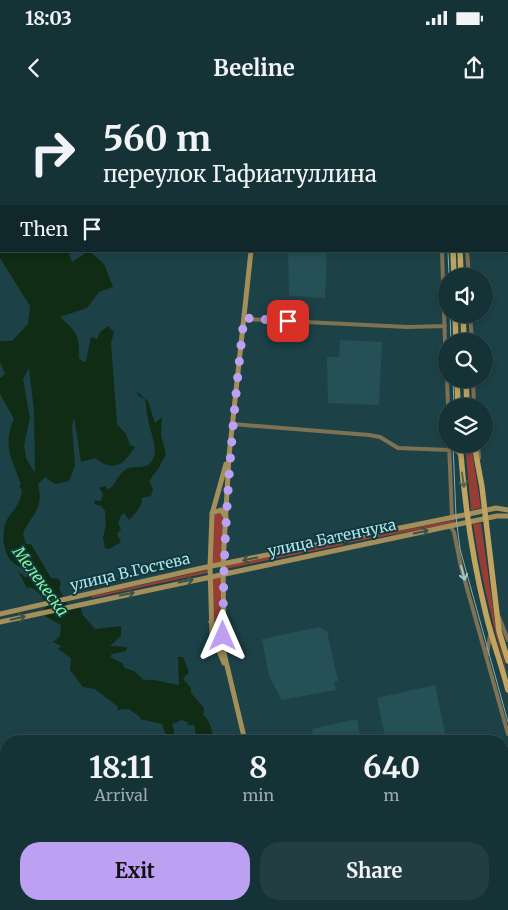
<!DOCTYPE html>
<meta charset="utf-8">
<style>
body{margin:0;font-family:Merriweather,serif;background:#223e42;color:#f1f3f6;height:100vh;display:flex;flex-direction:column;font-size:19px;white-space:nowrap}
*{box-sizing:border-box;margin:0}
p{font-size:16px;color:#9daaad}
.icon{flex:none;width:28px;height:28px;fill:none;stroke:currentColor;stroke-width:2;stroke-linecap:round;stroke-linejoin:round}
.map{position:relative;flex:1;overflow:hidden}
.panel{position:absolute;left:0px;top:635px;width:509px;height:175px;display:flex;flex-direction:column;background:#153236;border-radius:20px 20px 0 0;box-shadow:0 2px 8px #0003,0 0 0 1px #344d51}
.panel>*{flex:none}
.top-card{position:absolute;left:0px;top:0px;width:509px;height:152px;box-shadow:0 2px 8px #0003,0 0 0 1px #344d51;background:#153236;color:#f1f3f6;overflow:hidden}
.controls{position:absolute;left:438px;top:168px;display:grid;gap:10px}
.controls a{display:grid;place-items:center;width:55px;height:55px;border-radius:50%;background:#153236;box-shadow:0 2px 8px #0003,0 0 0 1px #344d51;font-size:25px}
.pin{position:absolute;display:grid;place-items:center;width:42px;height:42px;color:#fff;margin:-21px;border-radius:10px;box-shadow:0 2px 8px #0006}
.me{position:absolute;width:55px;margin:-28px;rotate:0deg;stroke-linejoin:round;filter:drop-shadow(0 0 4px #0008)}
.turn{display:flex;align-items:center;gap:18px;height:105px;padding:0 20px;font-size:22px}
.turn .icon{width:65px;height:65px;stroke-width:2.5}
.turn b{display:block;font-size:35px;line-height:42px}
.then{display:flex;align-items:center;height:48px;padding:0 20px;background:#0003;gap:10px;font-size:19px}
.eta{display:flex;justify-content:space-evenly;align-items:center;height:85px;text-align:center}
.eta b{font-size:30px;font-weight:700;line-height:35px}
.action{display:flex;gap:10px;margin-top:auto;padding:10px 20px}
.action a{flex:1;height:58px;border-radius:20px;background:#bca0f2;color:#111;font-size:20px;font-weight:700;line-height:58px;text-align:center}
.action a+a{background:#223e42;color:#f1f3f6}
.status{display:flex;justify-content:space-between;align-items:center;height:35px;padding:0 25px;background:#153236;direction:ltr}
.status svg{height:14px;fill:currentColor}
header{display:flex;justify-content:space-between;align-items:center;height:65px;padding:0 20px;background:#153236;font-size:22px;font-weight:700}
.map>svg:first-child{display:block}
.built{fill:#255056}
.green{fill:#963e36}
.water{fill:#102c14;fill-rule:evenodd}
.lines{fill:none;stroke-linecap:round;stroke-linejoin:round}
.minor{stroke:#7f7151;stroke-width:4}
.secondary{stroke:#a48e5a;stroke-width:5}
.primary{stroke:#c0a460;stroke-width:5.5}
.tram{stroke:#80b0b7;stroke-width:1}
.oneway{stroke:#57634b}
.oneway2{stroke:#3d5246}
.oneway3{stroke:#a4c8c6}
.route{stroke:#bca0f2;stroke-width:9;stroke-dasharray:0 16.2}
.labels{text-anchor:middle;stroke-width:4;stroke-linejoin:round;paint-order:stroke}
.street-label{font-size:15px;fill:#b1e5ed;stroke:#11383d}
.water-label{font-size:16px;font-style:italic;fill:#87f799;stroke:#11383d}
</style>
<div class="status"><b>18:03</b><svg viewBox="0 0 49 12"><path d="M0 12V9h3v3zM5 12V6h3v6zM10 12V3h3v9zM15 12V0h3v12zM26 1h20v11H26zM47 4h2v5h-2z"/></svg></div>
<header><svg class="icon" aria-label="back" viewBox="0 0 24 24"><path d="M15 5l-7 7 7 7"/></svg>Beeline<svg class="icon" aria-label="share" viewBox="0 0 24 24"><path d="M12 15V3M7 8l5-5 5 5M5 13v7h14v-7"/></svg></header>
<div class="map">
<svg width="508" height="810" viewBox="0 0 508 810">
<rect width="100%" height="100%" fill="#1c4248"/>
<path class="built" d="M288,151H327L325,198L289,196Z
M340,240L382,242L379,305L328,303L327,257H339Z
M319,527L327,531L338,581L334,582L336,590L282,600L269,576L262,539Z
M435,585L446,638L428,641H386L377,598Z
M357,619L361,641H314L312,629Z
M465,804H501L502,807L491,810H466Z"/>
<path class="green" d="M277,206L309,207V218L277,217Z
M465,344H471L481,408L471,410Z
M220,413L223,417L221,462L212,464L214,415Z
M455,420V423L348,443V441Z
M481,423L495,522L508,577C493,527 481,476 473,424Z
M343,442V445L225,469V466Z
M208,470L207,473L92,498V496Z
M221,475V522L218,525L214,523L212,477Z"/>
<path class="water" d="M0,86L1,151H68L72,162L89,151L104,164L113,187L99,192L87,208L60,217C76,231 80,236 79,258L83,262L86,261L91,237L97,239L100,232L108,226L114,232L111,243L117,324L126,334L130,345L135,347C123,365 114,373 95,358L81,362L74,317L72,326L75,366L69,381L55,384L45,377L38,384C44,410 33,412 23,433L26,444H31L51,478L59,479L61,484L59,488L68,507L80,503L82,514L95,529L121,526V536L110,546L127,547L126,551L112,554L110,557L122,563L125,568L134,571L144,580C156,579 166,583 179,585L178,557H183L189,572L183,579L191,588V593L204,608L203,615C210,620 214,633 212,641H199L200,638L196,635L194,625H187L189,623L182,620L172,624L174,630L173,641H168L162,624L140,619V617L129,609L117,610L118,607L95,589L83,587L70,570L71,558L58,549L61,546L53,542L60,536L61,525L40,513L47,506C42,496 40,492 30,487L27,488L18,471L26,478L28,475L26,469C23,467 19,467 16,465C2,457 0,430 8,418C14,410 21,402 22,390L19,386L21,384C12,360 2,344 14,319L0,294V278L5,274L0,262V241H12L28,224L30,206L0,158ZM29,268L34,311L35,373L26,358L24,345L30,318L23,279Z
M135,290L148,301L155,323L162,317L161,335L166,354L158,369L149,381L153,389L151,396L142,398C143,405 134,416 129,420L124,413L121,416L118,424L121,429L117,434L121,442L109,449L105,448L103,438L106,424L105,411L101,406L94,404L95,400L101,401L103,394L99,388L105,386L108,390C116,384 117,376 125,370C130,365 141,369 148,365C162,355 150,333 148,318C146,312 147,305 145,299L139,296Z
M191,804H242L246,810H186Z"/>
<g class="lines">
<path class="minor" d="M442,151L446,272
M467,151L469,176
M470,214L472,241
M244,219L408,227L445,226
M447,279L448,306
M473,279L474,306
M232,324L369,335L380,337L398,348L449,350
M449,344L452,417
M450,344L460,355
M478,344L479,358
M450,426L454,432L461,467L508,634
M499,517L508,540
M487,555L490,535
M502,681L508,679"/>
<path class="secondary" d="M266,1V0
M212,413L221,410L226,417
M0,514L202,468L469,414L496,408L508,410
M0,522L497,416H508
M211,522L216,528L221,527L223,522
M224,563L212,534L210,467L212,414L226,364
M245,641L224,553L223,464L229,356L251,151
M281,804L282,810"/>
<path class="primary" d="M452,1V0
M469,1V0
M453,151L454,176
M460,151L461,176
M455,214L456,241
M463,214L464,241
M457,279L458,306
M466,279L467,306
M460,344C464,399 472,456 485,510C491,537 501,563 508,590
M474,344L482,387L499,531L508,561"/>
<path class="tram" d="M446,1V0
M448,151L449,176
M450,214L451,241
M453,279L454,306
M453,344L456,417L460,449L508,622"/>
</g>
<defs><path id="oneway-shaft" d="M-6 0H5M1.5-3L5.5 0L1.5 3" fill="none" stroke-width="1.6" stroke-linecap="round" stroke-linejoin="round" transform="scale(1.25)"/></defs>
<use class="oneway" href="#oneway-shaft" transform="translate(463 380) rotate(82)"/>
<g class="oneway2">
<use href="#oneway-shaft" transform="translate(421 432) rotate(-11)"/>
<use href="#oneway-shaft" transform="translate(250 459) rotate(168)"/>
<use href="#oneway-shaft" transform="translate(186 481) rotate(-12)"/>
<use href="#oneway-shaft" transform="translate(127 494) rotate(-12)"/>
<use href="#oneway-shaft" transform="translate(18 518) rotate(-13)"/>
</g>
<use class="oneway3" href="#oneway-shaft" transform="translate(463 473) rotate(75)"/>
<g class="lines">
<path class="route" d="M223,536C223,428 232,326 244,218L288,221"/>
</g>
<g class="labels">
<g class="street-label">
<text transform="translate(332 438) rotate(-12)" y="5">улица Батенчука</text>
<text transform="translate(130 472) rotate(-13)" y="5">улица В.Гостева</text>
</g>
<g class="water-label">
<text transform="translate(41 481) rotate(54)" y="6">Мелекеска</text>
</g>
</g>
</svg>
<div class="controls">
<a><svg class="icon" aria-label="sound" viewBox="0 0 24 24"><path d="M4 9h4l5-4v14l-5-4H4zM17 9q2 3 0 6"/></svg></a>
<a><svg class="icon" aria-label="search" viewBox="0 0 24 24"><circle cx="10" cy="10" r="6"/><path d="M15 15l6 6"/></svg></a>
<a><svg class="icon" aria-label="layers" viewBox="0 0 24 24"><path d="M12 4l9 5-9 5-9-5zM3 14l9 5 9-5"/></svg></a>
</div>
<div class="pin" style="left:288px;top:221px;background:#d93025"><svg class="icon" aria-label="arrive" viewBox="0 0 24 24"><path d="M6 21V4h12l-3 4 3 4H6"/></svg></div>
<svg class="me" style="left:223px;top:536px" viewBox="-20 -20 40 40"><path d="M0-17L14 15 0 8-14 15z" fill="#bca0f2" stroke="#fff" stroke-width="4"/></svg>
<div class="top-card">
<div class="turn"><svg class="icon" aria-label="right" viewBox="0 0 24 24"><path d="M7 20v-9h11M14 6l5 5-5 5"/></svg><div><b>560 m</b>переулок Гафиатуллина</div></div>
<div class="then">Then<svg class="icon" aria-label="arrive" viewBox="0 0 24 24"><path d="M6 21V4h12l-3 4 3 4H6"/></svg></div>
</div>
<section class="panel">
<div class="eta">
<div><b>18:11</b><p>Arrival</p></div>
<div><b>8</b><p>min</p></div>
<div><b>640</b><p>m</p></div>
</div>
<div class="action"><a>Exit</a><a>Share</a></div>
</section>
</div>
